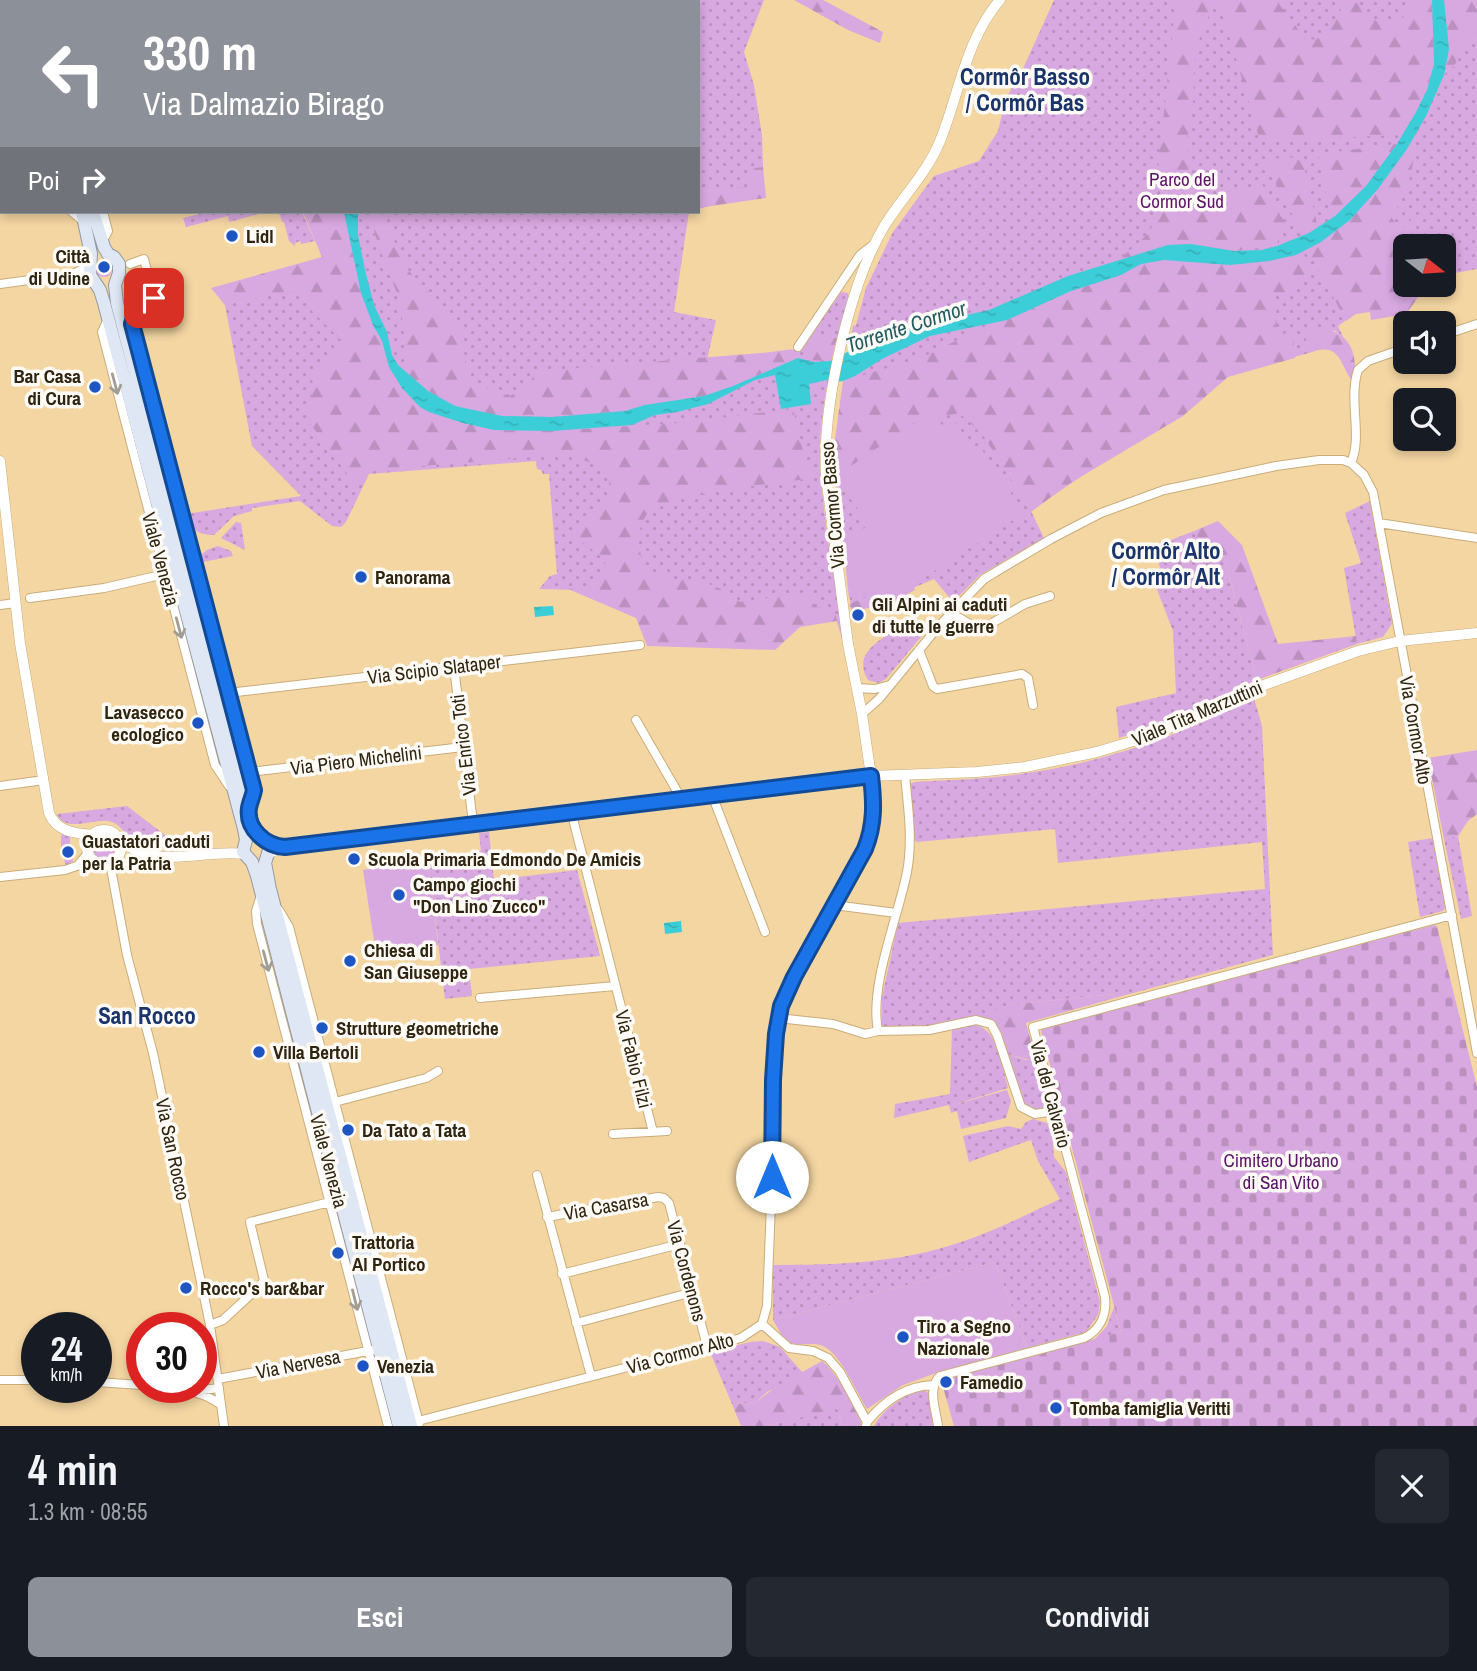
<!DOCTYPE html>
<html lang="it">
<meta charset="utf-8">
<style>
body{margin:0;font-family:"Archivo Narrow",sans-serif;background:#242831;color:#f1f3f6;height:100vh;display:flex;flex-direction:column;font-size:26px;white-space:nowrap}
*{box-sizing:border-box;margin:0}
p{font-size:23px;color:#9ea1a6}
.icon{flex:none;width:38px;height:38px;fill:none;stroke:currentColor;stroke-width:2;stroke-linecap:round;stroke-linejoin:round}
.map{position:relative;height:1426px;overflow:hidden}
.panel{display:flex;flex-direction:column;background:#171b24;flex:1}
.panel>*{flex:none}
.banner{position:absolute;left:0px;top:0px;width:700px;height:214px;box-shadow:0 4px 10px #0003;background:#8c9099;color:#fff;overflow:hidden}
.needle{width:46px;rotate:107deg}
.tools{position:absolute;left:1393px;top:234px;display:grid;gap:14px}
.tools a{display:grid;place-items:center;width:63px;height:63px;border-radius:10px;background:#171b24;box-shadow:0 4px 10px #0003;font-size:35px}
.speed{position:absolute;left:21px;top:1312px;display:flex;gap:14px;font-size:35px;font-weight:700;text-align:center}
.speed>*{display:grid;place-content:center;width:91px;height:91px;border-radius:50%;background:#171b24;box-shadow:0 4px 10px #0003;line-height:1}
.speed small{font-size:18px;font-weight:400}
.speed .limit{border:10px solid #d22;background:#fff;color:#111}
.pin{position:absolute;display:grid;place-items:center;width:60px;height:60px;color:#fff;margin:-30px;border-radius:14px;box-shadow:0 4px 10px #0006}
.me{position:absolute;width:77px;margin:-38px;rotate:0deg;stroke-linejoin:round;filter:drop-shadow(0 0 5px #0008)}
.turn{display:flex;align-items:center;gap:24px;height:147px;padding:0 28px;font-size:32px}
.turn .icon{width:91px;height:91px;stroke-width:2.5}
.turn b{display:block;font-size:49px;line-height:60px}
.then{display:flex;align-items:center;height:66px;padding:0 28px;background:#0003;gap:14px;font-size:26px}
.round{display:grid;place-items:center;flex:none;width:74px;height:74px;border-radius:10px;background:#242831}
.overview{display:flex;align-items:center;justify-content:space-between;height:119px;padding:0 28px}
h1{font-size:42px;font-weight:800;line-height:52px}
.primary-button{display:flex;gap:14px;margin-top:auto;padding:14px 28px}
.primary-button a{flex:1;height:80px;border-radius:10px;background:#8c9099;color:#fff;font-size:28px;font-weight:800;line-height:80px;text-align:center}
.primary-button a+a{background:#242831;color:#f1f3f6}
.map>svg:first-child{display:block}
.grass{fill:url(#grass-dots)}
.forest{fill:url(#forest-firs)}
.cemetery{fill:url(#cemetery-stones)}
.pitch{fill:#d8a8e0}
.water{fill:url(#water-ripples)}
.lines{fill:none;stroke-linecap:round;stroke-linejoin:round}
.minor-casing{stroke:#c9ad7a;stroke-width:10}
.tertiary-casing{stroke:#c9ad7a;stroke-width:11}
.primary-casing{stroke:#9399a1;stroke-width:14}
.trunk-casing{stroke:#9399a1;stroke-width:14}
.minor{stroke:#fff;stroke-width:8}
.tertiary{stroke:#fff;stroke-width:10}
.primary{stroke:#dfe7f5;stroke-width:12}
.trunk{stroke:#d4dff2;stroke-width:12}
.oneway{stroke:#a29d94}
.route-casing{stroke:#114b97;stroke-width:18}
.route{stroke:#1a73e8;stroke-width:12}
.poi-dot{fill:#1d56c3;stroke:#fefbf6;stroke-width:2.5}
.labels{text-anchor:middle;stroke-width:7;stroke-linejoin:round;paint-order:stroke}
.park-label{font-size:19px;fill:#5d1269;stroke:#fefbf6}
.poi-label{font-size:19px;font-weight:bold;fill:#302511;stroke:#fefbf6;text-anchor:start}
.street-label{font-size:19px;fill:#302511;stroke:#fefbf6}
.water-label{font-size:21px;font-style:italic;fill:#235d61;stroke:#fefbf6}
.quarter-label{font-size:23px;font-weight:bold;fill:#19356b;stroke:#fefbf6}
</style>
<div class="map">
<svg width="1477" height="1426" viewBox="0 0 1477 1426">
<defs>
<pattern id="grass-dots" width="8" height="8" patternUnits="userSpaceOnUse" patternTransform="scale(1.75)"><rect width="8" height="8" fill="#d8a8e0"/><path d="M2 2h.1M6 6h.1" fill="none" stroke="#ba90bf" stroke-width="1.8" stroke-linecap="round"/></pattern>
<pattern id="forest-firs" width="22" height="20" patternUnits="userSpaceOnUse" patternTransform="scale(1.75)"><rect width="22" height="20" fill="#d8a8e0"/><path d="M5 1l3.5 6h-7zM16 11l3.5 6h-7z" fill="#ba90bf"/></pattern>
<pattern id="cemetery-stones" width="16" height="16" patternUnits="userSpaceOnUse" patternTransform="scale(1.75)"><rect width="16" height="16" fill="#d8a8e0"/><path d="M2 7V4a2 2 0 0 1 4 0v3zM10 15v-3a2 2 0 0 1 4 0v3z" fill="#ba90bf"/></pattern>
<pattern id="water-ripples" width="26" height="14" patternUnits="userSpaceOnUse" patternTransform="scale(1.75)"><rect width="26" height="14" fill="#3cced8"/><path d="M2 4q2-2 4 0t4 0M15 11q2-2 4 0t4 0" fill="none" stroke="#35b1b8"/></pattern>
</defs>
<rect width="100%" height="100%" fill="#f4d6a2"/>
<path class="grass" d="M175,0H764L744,52L754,85L762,135L763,167L754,169L758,194L698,209V2Z
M1054,0H1477V269L1444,275V247H1405V285L1371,311L1356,313L1338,326L1343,337L1334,330L1309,353L1228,375L1031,511L1044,538L980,575L953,602L934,579L869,607L851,608L835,477L849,350L853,326L856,325L866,288L893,232L934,176L979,161L998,131L1006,98L1022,71Z
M208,212H261L262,213L229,222L228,216L186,227L183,218Z
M274,212H302L315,241L301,244L300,241L295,243V246L289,241L284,222H282L280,215Z
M304,212H689L674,312L716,320L707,360L800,349L841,292L848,293L849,299L837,338L832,337L836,339C829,374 821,410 820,446C820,509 836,582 844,645L836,619L637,617L578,590L539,589L550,576L557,574L549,474H543L541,470L537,469L536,461L369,474L346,522L341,527L332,526L300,501L252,508V511L234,516L214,535C198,535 190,529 186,514L301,496L252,446L225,305L214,290L324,258Z
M96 269a8 8 0 1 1 16 0a8 8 0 1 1-16 0Z
M1370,501L1392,624L1383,637L1357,644L1344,568L1361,563L1345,513Z
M236,522L241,523L245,550L221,538Z
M1194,531L1206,553L1224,558L1257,680L1176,718L1119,738L1116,707L1176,693L1173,631L1151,574L1161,570L1153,547Z
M218,546L231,551L233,556L198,563L197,558L207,550Z
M904,625L907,629L911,627L925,632L886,679L878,683L868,680C851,652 883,638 904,625Z
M1254,698L1262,726L1273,955L1115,998L1114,994L1015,1004C1002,1006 992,1013 979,1017C949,1026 918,1027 886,1028L882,1025V997L898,923L1265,889L1262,842L1058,863L1055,829L917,842L913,839L910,784L915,782C952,780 990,779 1027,773C1107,762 1182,734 1254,698Z
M127,806L187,852C170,848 149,847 134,840C123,834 121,823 108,821C92,819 65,833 57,814Z
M489,832L494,880L577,870L600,956L469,969L472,996L445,999L428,859L481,851L479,833Z
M90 847a14 14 0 1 1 28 0a14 14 0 1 1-28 0Z
M62,833L70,836V846L73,861L71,862L75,872L73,870L66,872C66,858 58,849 62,833Z
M1458,836L1472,916L1461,919L1444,839Z
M1433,838L1447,906L1443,911L1420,917L1408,842Z
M970,1024C999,1025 1002,1067 1008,1088L950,1106L1007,1090L1011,1101L1006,1118L961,1129L957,1111L951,1113L949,1105L894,1118L895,1104L950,1094L952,1029Z
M1007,1054L1026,1060H1036L1049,1105L1038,1110L1024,1105Z
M1033,1119L1047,1123L1052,1130L1054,1157L1066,1172L1100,1302L1098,1315L1086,1332L1027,1348L995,1262L773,1320V1265C837,1265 900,1263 961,1242C995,1231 1027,1214 1060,1199L1038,1161L1031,1140L969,1162L963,1136L1008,1126L1021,1129L1026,1122Z
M1114,1307L1121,1332L1094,1340L1107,1326Z
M763,1341L780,1347L803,1373L767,1392L755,1403L732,1404L710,1352L750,1342Z
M922,1389L930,1394L933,1426H874C885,1407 902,1397 922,1389Z
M837,1407L842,1426H768Z"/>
<path class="forest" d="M794,0H823L883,32L880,43L848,30Z
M1176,0H1210L1212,8L1195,50L1193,110L1187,139L1189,173L1195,199L1262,184L1286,225L1280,232L1277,246L1234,251L1178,244L1157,248L1117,262L1150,232L1162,196L1157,178Z
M1219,0H1276L1300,32L1314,40L1327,34L1345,2L1358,3L1377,21L1401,20L1416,0H1432C1431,22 1436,44 1433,66C1430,91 1414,114 1402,135L1260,141Z
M1444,0H1477V28L1453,67L1444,75L1449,49Z
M1417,130C1413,165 1412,188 1391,217L1400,229L1420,213L1405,247L1400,270L1405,277V285H1427L1406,314L1371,320L1370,312L1356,314L1346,321L1308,250C1358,221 1387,177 1417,130Z
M1397,144L1366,186L1331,220L1318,154Z
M1302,157L1318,228L1303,236C1291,210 1275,186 1265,159Z
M763,167L766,198L698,208V192L752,186L749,169Z
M303,212H344L361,293L373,325L382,341L389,367L402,388L420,407L429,412L463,423L494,430L552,431L677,423L793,409L805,459L814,478C782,483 662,493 645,517C641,524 638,536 639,543C640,554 642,563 652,571C667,582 682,578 698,581C714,584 728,592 740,602L807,592L816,607L834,609L837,621L800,627L775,650L647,646L636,618L568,589C594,591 597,583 606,561L570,532C594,514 613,507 609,474C586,458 575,456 547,456L369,470L365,473L358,489L309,422L313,375L344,343L310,309L299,290L225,305L211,288L322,257Z
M369,212H380L409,271L465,333L461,339L469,375L480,385L509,396L524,390L537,371L761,353L795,349L798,358L733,386L704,396L645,405L625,411L552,417L502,416L472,411L441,400L409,376L400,301L378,244Z
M1303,252L1310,267L1295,291L1275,296L1277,323L1274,333L1293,334L1295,358L1228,377L1183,416L1067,485L1031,512L983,435L959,413L936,418L931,411L835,477V439L843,381L921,358L988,325L1007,320L1071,291L1121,275L1141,264L1164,260L1230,265L1283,259Z
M1320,328C1352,332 1358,355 1354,383C1339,366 1342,340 1309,353L1304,331Z
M812,333L837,338L830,361L806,360L803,347Z
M1218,521L1242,545L1278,644L1356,636L1357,644L1257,680L1224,558L1206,553L1194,531Z
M843,542L852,586L862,585L865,587L864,593L849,598Z
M866,597L872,607L853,612L849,604Z
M1477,750V814L1468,821L1458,836L1444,839L1428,758Z
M1114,994L1115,998L1026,1023L1036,1060L1033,1061L1007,1054C1001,1037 999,1020 979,1017L1000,1007L1015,1004Z
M822,1361C834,1369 860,1412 862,1426H842L837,1408L768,1426H741L732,1404L755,1403L777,1386Z"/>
<path class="cemetery" d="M1434,925L1437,926L1477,1087V1426H954L941,1380L1121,1332L1041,1031L1042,1028Z"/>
<path class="pitch" d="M932,411L942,425L945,423L947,426L955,421L974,451L980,447L1024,513L913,585L915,590L874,612L864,593L865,587L862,585L852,586L843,542L869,525L835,477Z
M428,859L438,945L376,953L363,870Z
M995,1262L1027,1348L936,1373L903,1385L867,1409C857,1393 840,1353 823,1346C811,1341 800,1348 785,1341L773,1320Z"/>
<path class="water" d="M1432,0H1444L1449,49L1444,75L1426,116L1407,149L1378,189L1350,220L1321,242L1296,255L1269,261L1230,265L1164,260L1141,264L1121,275L1071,291L1007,320L930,336L882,359L855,376L843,381L827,384V380L809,384L811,404L781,409L775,375L755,380L708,404L677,412L655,415L632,425L552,431L494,430L463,423L429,412L420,407L402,388L389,367L382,341L373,325L361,293L344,212H358V235L366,274L374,305L387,332L392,355L398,365L428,391L455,406L502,416L552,417L625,411L645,405L704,396L733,386L798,358L814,362L830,361L859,346L921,325L989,310L1068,276L1168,245L1191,244L1234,251L1261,250L1277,246L1309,233L1335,216L1366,186L1397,144L1416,112L1427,90L1434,64Z
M553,606L554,615L535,617L534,607Z
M681,921L682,932L665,934L664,923Z"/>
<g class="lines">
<defs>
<path id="minor" d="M72,212L84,222
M102,242L108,231L103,212
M130,264L144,259L154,298L137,308L132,324L254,790L249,809
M89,266L73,274L90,275
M0,284L73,274
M108,319L102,332L111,367L215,765L229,786
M1444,335L1477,324
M798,347L860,255L873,245
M1351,463C1363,436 1348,400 1358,370L1368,361L1405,348
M1379,523L1477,538
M30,598L104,588L165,574
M0,605L16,603
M951,613L980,630L1025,604L1050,596
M919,650L933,686L937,689L1022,674L1028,678L1033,705
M454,667L473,823
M857,688L875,689L890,685
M228,693L640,645
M862,714L879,699L938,627L984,579L1051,539L1101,513L1164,490L1276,466L1319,460H1343L1351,463L1364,475L1373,492L1477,1053
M636,720L681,798
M249,772L463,747
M0,786L44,780
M712,795L765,932
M571,811L653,1132
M110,863L127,955L153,1053L210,1325L224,1426
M79,864L88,853
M0,877L65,870L94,860
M261,895L256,911L257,924L388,1426
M834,905L896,913
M279,910L289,927L419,1423
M480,998L615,986
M778,1018L833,1024L865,1034L878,1031L929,1030L976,1020L991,1024L997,1035L1021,1107L1035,1114L1055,1111
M878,1031C869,985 898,918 907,872C913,840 908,807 905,775
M335,1102L426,1078L438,1071
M613,1134L667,1131
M537,1175L591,1376
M547,1217L658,1197L664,1198L669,1203L707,1346
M562,1274L680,1244
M576,1323L693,1292
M762,1324L789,1348L813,1351L828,1358L840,1372L867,1422L866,1426
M210,1325L223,1320L260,1286L264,1280L250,1222L330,1202
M218,1379L373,1350
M0,1380H37
M96,1382L142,1385
M168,1388C186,1390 206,1393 221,1405
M194,1391L219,1388
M418,1421L741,1338L762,1324L767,1306L772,1177L773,1080L778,1018L794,977L865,849L874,822L871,776
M867,1422C884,1401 906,1386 933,1385
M938,1426C936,1410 927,1388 940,1376L1084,1338C1100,1330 1107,1315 1105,1297L1033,1027L1452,915"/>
<path id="tertiary" d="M0,461L20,643L49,813C57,832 74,833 93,835
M871,776L862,714L848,644L826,476C822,407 849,284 885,225C903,196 927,173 940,141C959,94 966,39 1000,0
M87 847a17 17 0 1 1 34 0a17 17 0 1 1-34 0Z
M119,840C157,871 201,849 244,854
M269,853L284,847L871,776L977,772L1025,767L1097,752L1156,734L1253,689L1358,651L1400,641L1477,633"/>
<path id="primary" d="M31,0V2
M82,212L91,254L90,275L100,290L104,303L244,829L246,840L243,852L252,862L257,876L399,1426
M93,212L104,247L108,254L114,257L119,264V273L115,285L117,303L251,821C255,833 265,836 270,847L265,863L270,889L411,1426"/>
<path id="trunk" d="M47,2L48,0"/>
</defs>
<use href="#minor" class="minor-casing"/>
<use href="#tertiary" class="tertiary-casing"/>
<use href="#primary" class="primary-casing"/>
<use href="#trunk" class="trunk-casing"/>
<use href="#minor" class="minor"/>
<use href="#tertiary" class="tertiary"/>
<use href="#primary" class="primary"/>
<use href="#trunk" class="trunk"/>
</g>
<defs><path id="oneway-shaft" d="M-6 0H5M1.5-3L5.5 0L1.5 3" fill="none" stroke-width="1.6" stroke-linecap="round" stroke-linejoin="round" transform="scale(1.75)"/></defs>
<g class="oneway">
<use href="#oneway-shaft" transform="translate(115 384) rotate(75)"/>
<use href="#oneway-shaft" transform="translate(179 628) rotate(75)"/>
<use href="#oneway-shaft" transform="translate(266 961) rotate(75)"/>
<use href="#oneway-shaft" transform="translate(355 1300) rotate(76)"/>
</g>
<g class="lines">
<defs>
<path id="route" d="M154,298L137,308L132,324L254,790C253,796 250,802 249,808C246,829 266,846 285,847L871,776C874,802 875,824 865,849L794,977L781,1006L776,1034L773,1080L772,1177"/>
</defs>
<use href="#route" class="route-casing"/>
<use href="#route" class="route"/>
</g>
<g class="poi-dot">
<circle cx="232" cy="236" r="7"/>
<circle cx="104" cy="267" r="7"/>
<circle cx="95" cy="387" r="7"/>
<circle cx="361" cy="577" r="7"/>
<circle cx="858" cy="615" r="7"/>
<circle cx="198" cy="723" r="7"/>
<circle cx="68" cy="852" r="7"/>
<circle cx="354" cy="859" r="7"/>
<circle cx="399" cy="895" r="7"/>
<circle cx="350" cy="961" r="7"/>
<circle cx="322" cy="1028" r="7"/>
<circle cx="259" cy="1052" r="7"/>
<circle cx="348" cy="1130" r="7"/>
<circle cx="338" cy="1253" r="7"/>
<circle cx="186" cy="1288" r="7"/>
<circle cx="903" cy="1337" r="7"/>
<circle cx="363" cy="1366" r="7"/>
<circle cx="946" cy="1382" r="7"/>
<circle cx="1056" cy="1408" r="7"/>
</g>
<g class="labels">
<g class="park-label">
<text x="1182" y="186">Parco del<tspan x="1182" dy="22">Cormor Sud</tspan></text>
<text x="1281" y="1167">Cimitero Urbano<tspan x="1281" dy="22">di San Vito</tspan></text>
</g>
<g class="poi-label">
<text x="246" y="243">Lidl</text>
<text x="90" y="263" text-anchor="end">Città<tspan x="90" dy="22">di Udine</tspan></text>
<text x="81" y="383" text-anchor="end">Bar Casa<tspan x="81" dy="22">di Cura</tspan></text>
<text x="375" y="584">Panorama</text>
<text x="872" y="611">Gli Alpini ai caduti<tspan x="872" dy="22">di tutte le guerre</tspan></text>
<text x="184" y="719" text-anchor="end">Lavasecco<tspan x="184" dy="22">ecologico</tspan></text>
<text x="82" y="848">Guastatori caduti<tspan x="82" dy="22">per la Patria</tspan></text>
<text x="368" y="866">Scuola Primaria Edmondo De Amicis</text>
<text x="413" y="891">Campo giochi<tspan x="413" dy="22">"Don Lino Zucco"</tspan></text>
<text x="364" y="957">Chiesa di<tspan x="364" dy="22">San Giuseppe</tspan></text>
<text x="336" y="1035">Strutture geometriche</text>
<text x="273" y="1059">Villa Bertoli</text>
<text x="362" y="1137">Da Tato a Tata</text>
<text x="352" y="1249">Trattoria<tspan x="352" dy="22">Al Portico</tspan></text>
<text x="200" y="1295">Rocco's bar&amp;bar</text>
<text x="917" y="1333">Tiro a Segno<tspan x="917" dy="22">Nazionale</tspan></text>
<text x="377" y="1373">Venezia</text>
<text x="960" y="1389">Famedio</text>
<text x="1070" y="1415">Tomba famiglia Veritti</text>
</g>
<g class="street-label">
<text transform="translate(832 505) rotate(-95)" y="7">Via Cormor Basso</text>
<text transform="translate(161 559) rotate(75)" y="7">Viale Venezia</text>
<text transform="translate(434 669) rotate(-7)" y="7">Via Scipio Slataper</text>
<text transform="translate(1197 713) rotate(-23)" y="7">Viale Tita Marzuttini</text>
<text transform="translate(1416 730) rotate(80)" y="7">Via Cormor Alto</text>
<text transform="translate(463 745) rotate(-97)" y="7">Via Enrico Toti</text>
<text transform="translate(356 760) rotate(-7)" y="7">Via Piero Michelini</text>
<text transform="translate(634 1059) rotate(76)" y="7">Via Fabio Filzi</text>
<text transform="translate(1051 1094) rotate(75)" y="7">Via del Calvario</text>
<text transform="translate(173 1149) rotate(78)" y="7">Via San Rocco</text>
<text transform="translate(329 1161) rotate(75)" y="7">Viale Venezia</text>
<text transform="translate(606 1206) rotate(-10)" y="7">Via Casarsa</text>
<text transform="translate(687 1271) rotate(75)" y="7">Via Cordenons</text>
<text transform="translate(680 1353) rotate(-15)" y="7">Via Cormor Alto</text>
<text transform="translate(298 1364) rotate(-11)" y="7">Via Nervesa</text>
</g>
<g class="water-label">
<text transform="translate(906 327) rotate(-18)" y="7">Torrente Cormor</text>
</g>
<g class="quarter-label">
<text x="1025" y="85">Cormôr Basso<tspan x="1025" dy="26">/ Cormôr Bas</tspan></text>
<text x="1166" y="559">Cormôr Alto<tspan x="1166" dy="26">/ Cormôr Alt</tspan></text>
<text x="147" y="1024">San Rocco</text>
</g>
</g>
</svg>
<div class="tools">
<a><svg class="needle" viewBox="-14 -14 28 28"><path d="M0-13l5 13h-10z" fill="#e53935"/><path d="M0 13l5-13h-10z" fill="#9ea1a6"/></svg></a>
<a><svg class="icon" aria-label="sound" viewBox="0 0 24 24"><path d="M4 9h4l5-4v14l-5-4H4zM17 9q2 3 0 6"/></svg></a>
<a><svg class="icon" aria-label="search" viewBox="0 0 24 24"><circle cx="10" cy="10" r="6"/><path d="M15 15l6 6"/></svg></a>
</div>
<div class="speed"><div>24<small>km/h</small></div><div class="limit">30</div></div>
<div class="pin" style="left:154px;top:298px;background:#d93025"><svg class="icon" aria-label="arrive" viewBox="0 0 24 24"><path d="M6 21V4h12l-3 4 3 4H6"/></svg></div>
<svg class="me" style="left:772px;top:1177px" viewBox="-20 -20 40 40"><circle r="19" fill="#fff"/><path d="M0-13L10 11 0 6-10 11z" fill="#1a73e8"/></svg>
<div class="banner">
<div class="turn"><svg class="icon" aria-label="left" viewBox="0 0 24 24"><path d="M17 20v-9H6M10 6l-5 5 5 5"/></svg><div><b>330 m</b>Via Dalmazio Birago</div></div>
<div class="then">Poi<svg class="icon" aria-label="right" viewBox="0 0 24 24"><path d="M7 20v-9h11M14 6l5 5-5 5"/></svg></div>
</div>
</div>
<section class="panel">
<div class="overview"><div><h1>4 min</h1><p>1.3 km · 08:55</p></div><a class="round"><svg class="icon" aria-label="close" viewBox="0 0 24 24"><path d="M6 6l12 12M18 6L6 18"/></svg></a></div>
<div class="primary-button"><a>Esci</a><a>Condividi</a></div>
</section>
